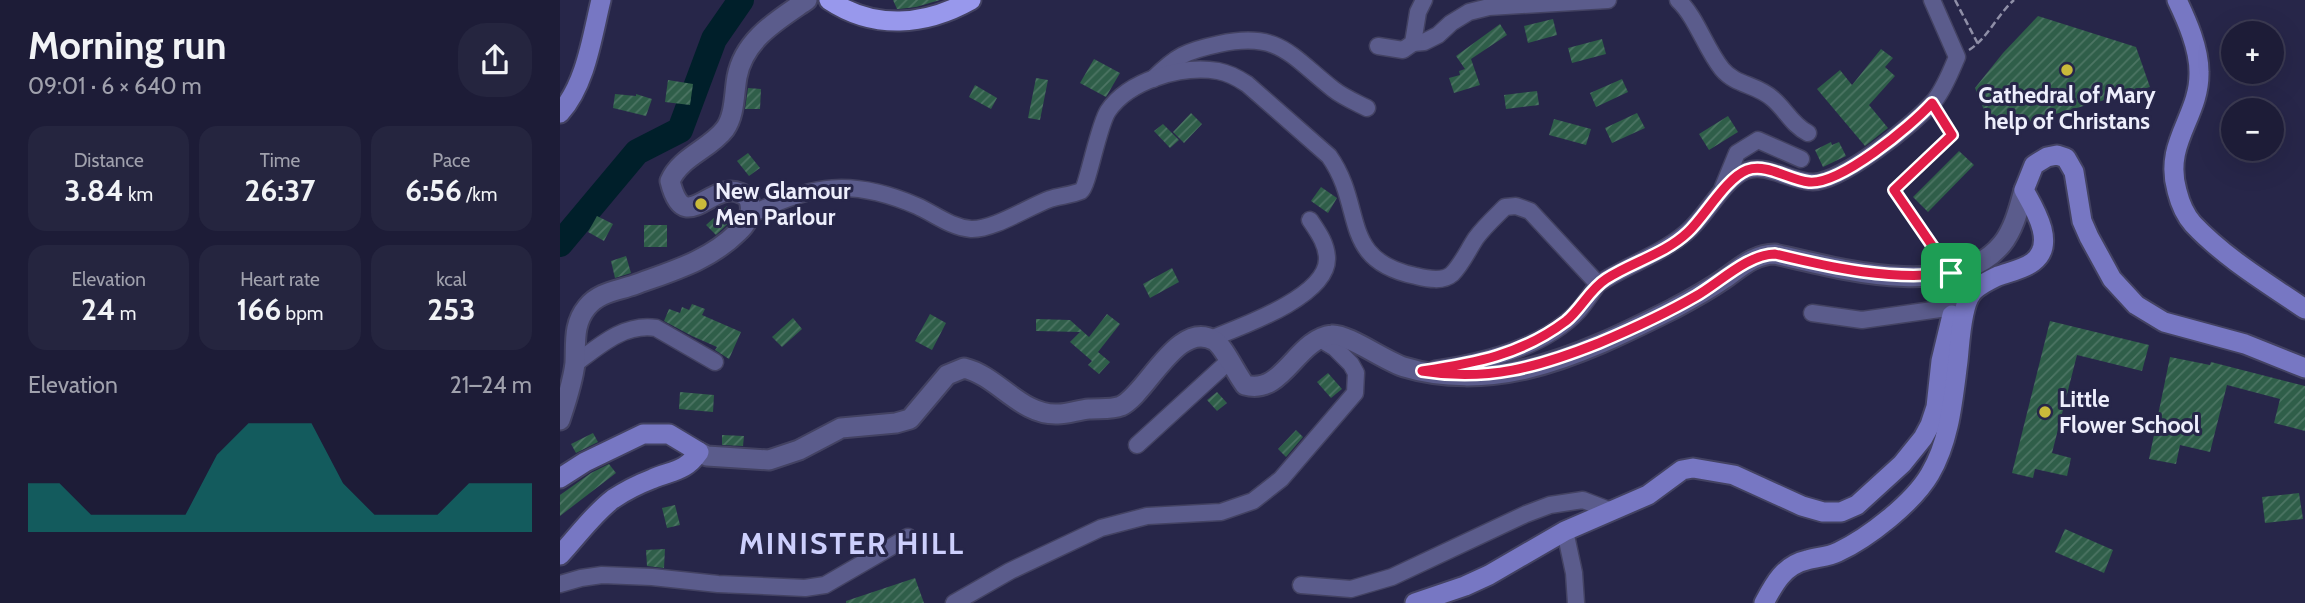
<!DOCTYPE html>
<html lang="en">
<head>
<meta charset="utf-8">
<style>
  body { margin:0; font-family:Cabin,sans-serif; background:#25253f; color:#f1f3f6; height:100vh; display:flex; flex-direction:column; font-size:26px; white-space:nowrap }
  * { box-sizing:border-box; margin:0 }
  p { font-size:23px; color:#a0a1ad }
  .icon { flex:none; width:38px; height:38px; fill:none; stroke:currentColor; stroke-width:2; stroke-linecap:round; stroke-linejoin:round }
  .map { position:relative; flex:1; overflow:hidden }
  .panel { display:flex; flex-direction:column; background:#1d1c37; width:560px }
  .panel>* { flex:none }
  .controls { position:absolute; left:1661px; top:21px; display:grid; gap:14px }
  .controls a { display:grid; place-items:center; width:63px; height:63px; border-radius:50%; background:#1d1c37; box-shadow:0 7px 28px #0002,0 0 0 2px #3b3a52; font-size:35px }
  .pin { position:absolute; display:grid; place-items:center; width:60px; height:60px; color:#fff; margin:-30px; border-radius:14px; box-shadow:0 4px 10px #0006 }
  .round { display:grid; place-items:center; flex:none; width:74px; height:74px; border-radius:28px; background:#25253f }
  .summary { display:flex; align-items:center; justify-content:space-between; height:119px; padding:0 28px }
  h1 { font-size:38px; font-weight:800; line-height:52px }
  .figures { display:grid; grid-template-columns:repeat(3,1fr); gap:10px; height:119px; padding:7px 28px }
  .figures div { display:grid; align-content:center; border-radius:18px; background:#25253f; text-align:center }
  .figures b { font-size:30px; font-weight:800 }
  .figures small { font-size:19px; font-weight:400 }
  .figures p { font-size:19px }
  .chart { height:196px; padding:14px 28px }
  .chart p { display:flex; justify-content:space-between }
  .chart svg { width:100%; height:126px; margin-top:7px; fill:#0f766e; opacity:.7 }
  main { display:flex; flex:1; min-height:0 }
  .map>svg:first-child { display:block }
</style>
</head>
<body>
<main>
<section class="panel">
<div class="summary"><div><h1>Morning run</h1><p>09:01 · 6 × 640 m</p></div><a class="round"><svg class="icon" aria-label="share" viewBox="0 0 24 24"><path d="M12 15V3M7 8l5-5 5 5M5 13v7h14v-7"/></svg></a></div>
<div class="figures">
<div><p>Distance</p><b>3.84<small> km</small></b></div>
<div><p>Time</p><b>26:37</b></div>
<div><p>Pace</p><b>6:56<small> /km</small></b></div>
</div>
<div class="figures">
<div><p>Elevation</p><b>24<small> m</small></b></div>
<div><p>Heart rate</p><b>166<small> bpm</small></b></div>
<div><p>kcal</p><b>253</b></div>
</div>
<div class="chart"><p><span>Elevation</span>21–24 m</p>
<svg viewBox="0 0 160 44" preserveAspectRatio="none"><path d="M0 44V27L10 27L20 38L30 38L40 38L50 38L60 17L70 6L80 6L90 6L100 27L110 38L120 38L130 38L140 27L150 27L160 27V44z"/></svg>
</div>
</section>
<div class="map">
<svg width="1745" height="603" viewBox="0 0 1745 603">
  <defs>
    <pattern id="building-hatch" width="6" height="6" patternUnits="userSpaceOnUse" patternTransform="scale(1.75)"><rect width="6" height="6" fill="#2f5e49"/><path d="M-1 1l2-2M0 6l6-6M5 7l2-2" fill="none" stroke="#4d7564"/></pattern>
  </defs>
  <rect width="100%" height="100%" fill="#272649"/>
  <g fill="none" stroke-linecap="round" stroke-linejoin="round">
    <!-- river -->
    <path stroke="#001f2a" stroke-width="26" d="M 0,244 L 77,152 L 120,130 L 154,39 L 181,0"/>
  </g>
  <!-- building -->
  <g fill="url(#building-hatch)">
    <path d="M 333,0 L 380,0 L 356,7 L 339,9 L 337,9 Z"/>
    <path d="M 1478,16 L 1576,47 L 1590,87 L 1433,132 L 1415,88 L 1443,53 Z"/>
    <path d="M 993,19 L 997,35 L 968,43 L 964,26 Z"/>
    <path d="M 940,24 L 947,35 L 911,59 L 920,85 L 894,93 L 889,78 L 900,75 L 899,71 L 905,69 L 896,56 Z"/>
    <path d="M 1042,39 L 1046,54 L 1012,63 L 1008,48 Z"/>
    <path d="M 1321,49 L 1333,58 L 1325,67 L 1335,76 L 1309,105 L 1328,128 L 1305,146 L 1257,89 L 1280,70 L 1292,85 Z"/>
    <path d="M 534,59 L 560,73 L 546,97 L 520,83 Z"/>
    <path d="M 476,78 L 488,80 L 480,120 L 468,118 Z"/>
    <path d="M 1062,79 L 1068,92 L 1036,107 L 1030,93 Z"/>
    <path d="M 108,80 L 133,84 L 130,105 L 105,102 Z"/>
    <path d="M 415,85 L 437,98 L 431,109 L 409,97 Z"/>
    <path d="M 188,88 L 201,89 L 200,109 L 185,109 Z"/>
    <path d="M 977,91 L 979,105 L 946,109 L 944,95 Z"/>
    <path d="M 55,94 L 76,96 L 76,94 L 92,99 L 86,116 L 53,108 Z"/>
    <path d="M 631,113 L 642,124 L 624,143 L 613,132 Z"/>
    <path d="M 1077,113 L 1085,128 L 1052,143 L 1045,128 Z"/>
    <path d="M 1168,116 L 1178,132 L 1149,150 L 1139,134 Z"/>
    <path d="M 994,119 L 1031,129 L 1026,145 L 989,135 Z"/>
    <path d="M 603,124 L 619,140 L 610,148 L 594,131 Z"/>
    <path d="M 1271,142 L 1272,145 L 1279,142 L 1286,156 L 1263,167 L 1255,150 Z"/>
    <path d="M 1399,151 L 1414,165 L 1368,212 L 1353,197 Z"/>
    <path d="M 188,153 L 200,168 L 189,176 L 177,161 Z"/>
    <path d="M 761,187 L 777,198 L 768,213 L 751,201 Z"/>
    <path d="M 167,206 L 176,216 L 156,235 L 146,225 Z"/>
    <path d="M 37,216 L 53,224 L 44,241 L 28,232 Z"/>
    <rect x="84" y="225" width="23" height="22"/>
    <path d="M 66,256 L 71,273 L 55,278 L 51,261 Z"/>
    <path d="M 612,268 L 619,282 L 590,298 L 583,284 Z"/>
    <path d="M 132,304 L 145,309 L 142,315 L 181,332 L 169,359 L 155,350 L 157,347 L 132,336 L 104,321 L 109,309 L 120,313 L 122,307 L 129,310 Z"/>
    <path d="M 370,314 L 386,323 L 372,350 L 355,341 Z"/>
    <path d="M 547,314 L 560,324 L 538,352 L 550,362 L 539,374 L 528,365 L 532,361 L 510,342 L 520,332 L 476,331 L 476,319 L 510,320 L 529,337 Z"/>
    <path d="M 233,318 L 242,329 L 222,347 L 212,337 Z"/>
    <path d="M 1490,321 L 1589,345 L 1582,371 L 1517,355 L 1492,453 L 1511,458 L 1507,476 L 1475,469 L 1473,478 L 1452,473 Z"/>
    <path d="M 1610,357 L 1650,365 L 1651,362 L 1745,386 L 1745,431 L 1714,423 L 1720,399 L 1667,385 L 1650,452 L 1620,445 L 1616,464 L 1589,459 Z"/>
    <path d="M 768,373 L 782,389 L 771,398 L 757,382 Z"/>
    <path d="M 120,392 L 154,395 L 153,412 L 119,409 Z"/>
    <path d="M 657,392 L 667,403 L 657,411 L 647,400 Z"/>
    <path d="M 736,430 L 743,437 L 726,457 L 718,449 Z"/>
    <path d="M 33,433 L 38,442 L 16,453 L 11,444 Z"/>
    <path d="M 162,435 L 184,436 L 183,446 L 162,445 Z"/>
    <path d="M 49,464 L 56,473 L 0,516 L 0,495 L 31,473 Z"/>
    <path d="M 1739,493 L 1743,519 L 1705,523 L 1702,497 Z"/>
    <path d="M 115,505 L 120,525 L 107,528 L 102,508 Z"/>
    <path d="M 1505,529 L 1553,550 L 1544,573 L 1495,552 Z"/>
    <path d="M 105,549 L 104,568 L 87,566 L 86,550 Z"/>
    <path d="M 355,578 L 364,603 L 286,603 L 286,601 Z"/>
  </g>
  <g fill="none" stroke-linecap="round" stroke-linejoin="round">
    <defs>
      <g id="minor">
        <path d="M 1118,0 C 1137,18 1145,48 1162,69 C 1176,86 1197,84 1213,99 C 1226,110 1232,125 1248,133"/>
        <path d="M 853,43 L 864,42 L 878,35 L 891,23 L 909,12 L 929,7 L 1048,0"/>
        <path d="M 818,46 L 843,50 L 853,43 L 858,12 L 864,0"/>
        <path d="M 593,79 C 616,56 626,51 659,44 C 719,31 730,55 773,89 C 783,97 795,102 807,108"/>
        <path d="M 1163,187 L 1177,153 L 1198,140 L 1241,159"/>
        <path d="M 190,215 C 252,184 292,178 357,206 C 375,214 390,227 411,229 C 433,230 468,207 490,199 C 499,196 512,195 521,191 C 528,186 538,126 548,111 C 569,80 622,65 658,71 C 669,73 678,78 687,84 L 769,156 C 806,208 778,260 856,276 C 868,279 883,282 892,274 C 902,264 908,250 916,238 C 924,227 935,217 945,207 L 956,206 L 970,211 L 1038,284 C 1032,292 1026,302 1019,310 C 984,348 923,362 875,369"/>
        <path d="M 1038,284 C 1067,265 1100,255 1126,233 C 1146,217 1162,182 1185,171 C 1206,162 1231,182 1253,182 C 1282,182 1356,123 1375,100 C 1385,87 1391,71 1397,57 L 1372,0"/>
        <path d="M 1252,313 L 1302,320 L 1394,307"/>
        <path d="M 650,339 C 680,327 767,297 767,259 C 767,244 758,232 750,220"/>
        <path d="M 15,364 C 39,346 64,323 96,328 L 155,362"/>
        <path d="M 577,445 L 669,361"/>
        <path d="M 1005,531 L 1014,573 L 1016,603"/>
        <path d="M 0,584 L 21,578 L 42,575 L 92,577 L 158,584 L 245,588 L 265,585 L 348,537"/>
        <path d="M 741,585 L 791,589 L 832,577 L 966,514 L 990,505 L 1023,500 L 1049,510"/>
        <path d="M 394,603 L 450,571 L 541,528 L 587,516 L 661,512 L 693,501 L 721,479 L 795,393 L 796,373 L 791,364 L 775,348 L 760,339"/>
      </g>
      <g id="tertiary">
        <path d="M 0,420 C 6,402 13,382 15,363 C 16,342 13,324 27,307 C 39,292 57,291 74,285 C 112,271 149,261 178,232 C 186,225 192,215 190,204 C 189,198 186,195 180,193 C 151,180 124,239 110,181 C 120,157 150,149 165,129 C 175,115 174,94 177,77 C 184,39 218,20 247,0"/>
        <path d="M 139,452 L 147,456 L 209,460 L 239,450 L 281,428 L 336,423 L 350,419 L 387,375 L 404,368 C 438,376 461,416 498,414 C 508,414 518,410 529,409 C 539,408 551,410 561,406 C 587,394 618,318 655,341 C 664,347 677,375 685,385 C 723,396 736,339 772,335 C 786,333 827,362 844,367 C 883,379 927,378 966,369 C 1017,357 1067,332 1113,309 C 1130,300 1148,290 1164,279 C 1180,268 1194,254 1215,254 C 1276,268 1395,302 1442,244 C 1454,229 1459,208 1464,190"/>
      </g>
      <g id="secondary">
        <path d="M 1617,0 C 1627,21 1639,48 1639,72 C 1640,117 1603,142 1617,191 C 1620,203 1625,215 1633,224 C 1665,258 1707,283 1745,309"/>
        <path d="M 0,113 C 26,84 32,37 41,0"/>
        <path d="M 0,478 L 25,462 L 83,434 L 109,434 L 139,452 C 125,472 113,470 92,479 C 79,484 65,491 53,499 C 33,514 17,537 0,555"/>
        <path d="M 855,603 L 905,586 L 929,575 L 1005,531 L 1088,495 L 1122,470 L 1133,468 L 1174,475 L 1242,506 L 1263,512 L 1281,512 L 1297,505 L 1342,464 L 1363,438 L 1370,425 L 1376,407 L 1381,361 L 1392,315"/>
        <path d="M 1204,603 C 1214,584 1224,565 1247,560 C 1257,557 1268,557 1278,552 C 1308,538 1353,503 1370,474 C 1390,440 1393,399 1398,361 C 1400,344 1401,306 1412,293 C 1417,286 1430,280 1438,276 C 1449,272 1464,269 1473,262 C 1497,244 1474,208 1464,190 L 1474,165 L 1487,157 L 1497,155 L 1506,158 L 1514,172 L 1522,221 L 1529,237 L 1552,279 L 1576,305 L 1604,322 L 1685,344 L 1745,368"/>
      </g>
      <path id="trunk" d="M 269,0 C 314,30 365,26 411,0"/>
    </defs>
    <!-- minor casing -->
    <use href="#minor" stroke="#434262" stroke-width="19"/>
    <!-- tertiary casing -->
    <use href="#tertiary" stroke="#434262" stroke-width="23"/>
    <!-- secondary casing -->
    <use href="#secondary" stroke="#434262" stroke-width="23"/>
    <!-- trunk casing -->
    <use href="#trunk" stroke="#434262" stroke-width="23"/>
    <!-- path -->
    <g stroke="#8f8fa7" stroke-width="2.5" stroke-dasharray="7 3.5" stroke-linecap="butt">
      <path d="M 1395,0 L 1418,44"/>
      <path d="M 1409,50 C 1428,38 1437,15 1454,0"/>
      <path d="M 1380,256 L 1334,190 L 1392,135 L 1380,117"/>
    </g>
    <!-- minor -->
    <use href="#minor" stroke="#5b5c8c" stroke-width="16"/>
    <!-- tertiary -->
    <use href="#tertiary" stroke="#5b5c8c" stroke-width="19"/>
    <!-- secondary -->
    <use href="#secondary" stroke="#7777c3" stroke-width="19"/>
    <!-- trunk -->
    <use href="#trunk" stroke="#9898ec" stroke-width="19"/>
  </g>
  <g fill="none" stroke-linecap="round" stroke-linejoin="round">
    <defs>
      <path id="route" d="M 1372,103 L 1392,135 L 1334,190 L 1391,273 C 1332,281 1273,268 1215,254 C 1188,254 1159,283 1136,296 C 1105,314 1072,329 1039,343 C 979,367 927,382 862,371 C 915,363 961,355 1006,321 C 1021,309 1029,290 1046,279 C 1072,262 1105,254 1128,232 C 1145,216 1166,178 1187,170 C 1207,163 1229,180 1249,182 C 1280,185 1350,127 1372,103 Z"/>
    </defs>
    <!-- route casing -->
    <use href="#route" stroke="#fff" stroke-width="14"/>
    <!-- route -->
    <use href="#route" stroke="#e11d48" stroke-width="9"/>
  </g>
  <!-- markers -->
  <g fill="#c9ba3a" stroke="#272649" stroke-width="2.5">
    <circle cx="1507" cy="70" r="7"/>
    <circle cx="141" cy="204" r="7"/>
    <circle cx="1485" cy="412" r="7"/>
  </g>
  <g text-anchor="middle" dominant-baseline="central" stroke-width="6" stroke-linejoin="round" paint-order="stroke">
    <!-- poi labels -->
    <g font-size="23" font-weight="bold" fill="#edeefc" stroke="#272649" text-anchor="start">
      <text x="1507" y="95" text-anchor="middle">Cathedral of Mary<tspan x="1507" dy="26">help of Christans</tspan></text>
      <text x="155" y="191">New Glamour<tspan x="155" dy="26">Men Parlour</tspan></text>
      <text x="1499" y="399">Little<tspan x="1499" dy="26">Flower School</tspan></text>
    </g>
    <!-- district labels -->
    <g font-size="30" font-weight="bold" letter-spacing="2" fill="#cdcffd" stroke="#272649">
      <text x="292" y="543">MINISTER HILL</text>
    </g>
  </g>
</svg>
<div class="controls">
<a>+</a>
<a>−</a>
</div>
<div class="pin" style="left:1391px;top:273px;background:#1e9e55"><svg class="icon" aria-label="arrive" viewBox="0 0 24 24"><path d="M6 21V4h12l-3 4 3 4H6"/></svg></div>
</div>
</main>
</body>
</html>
